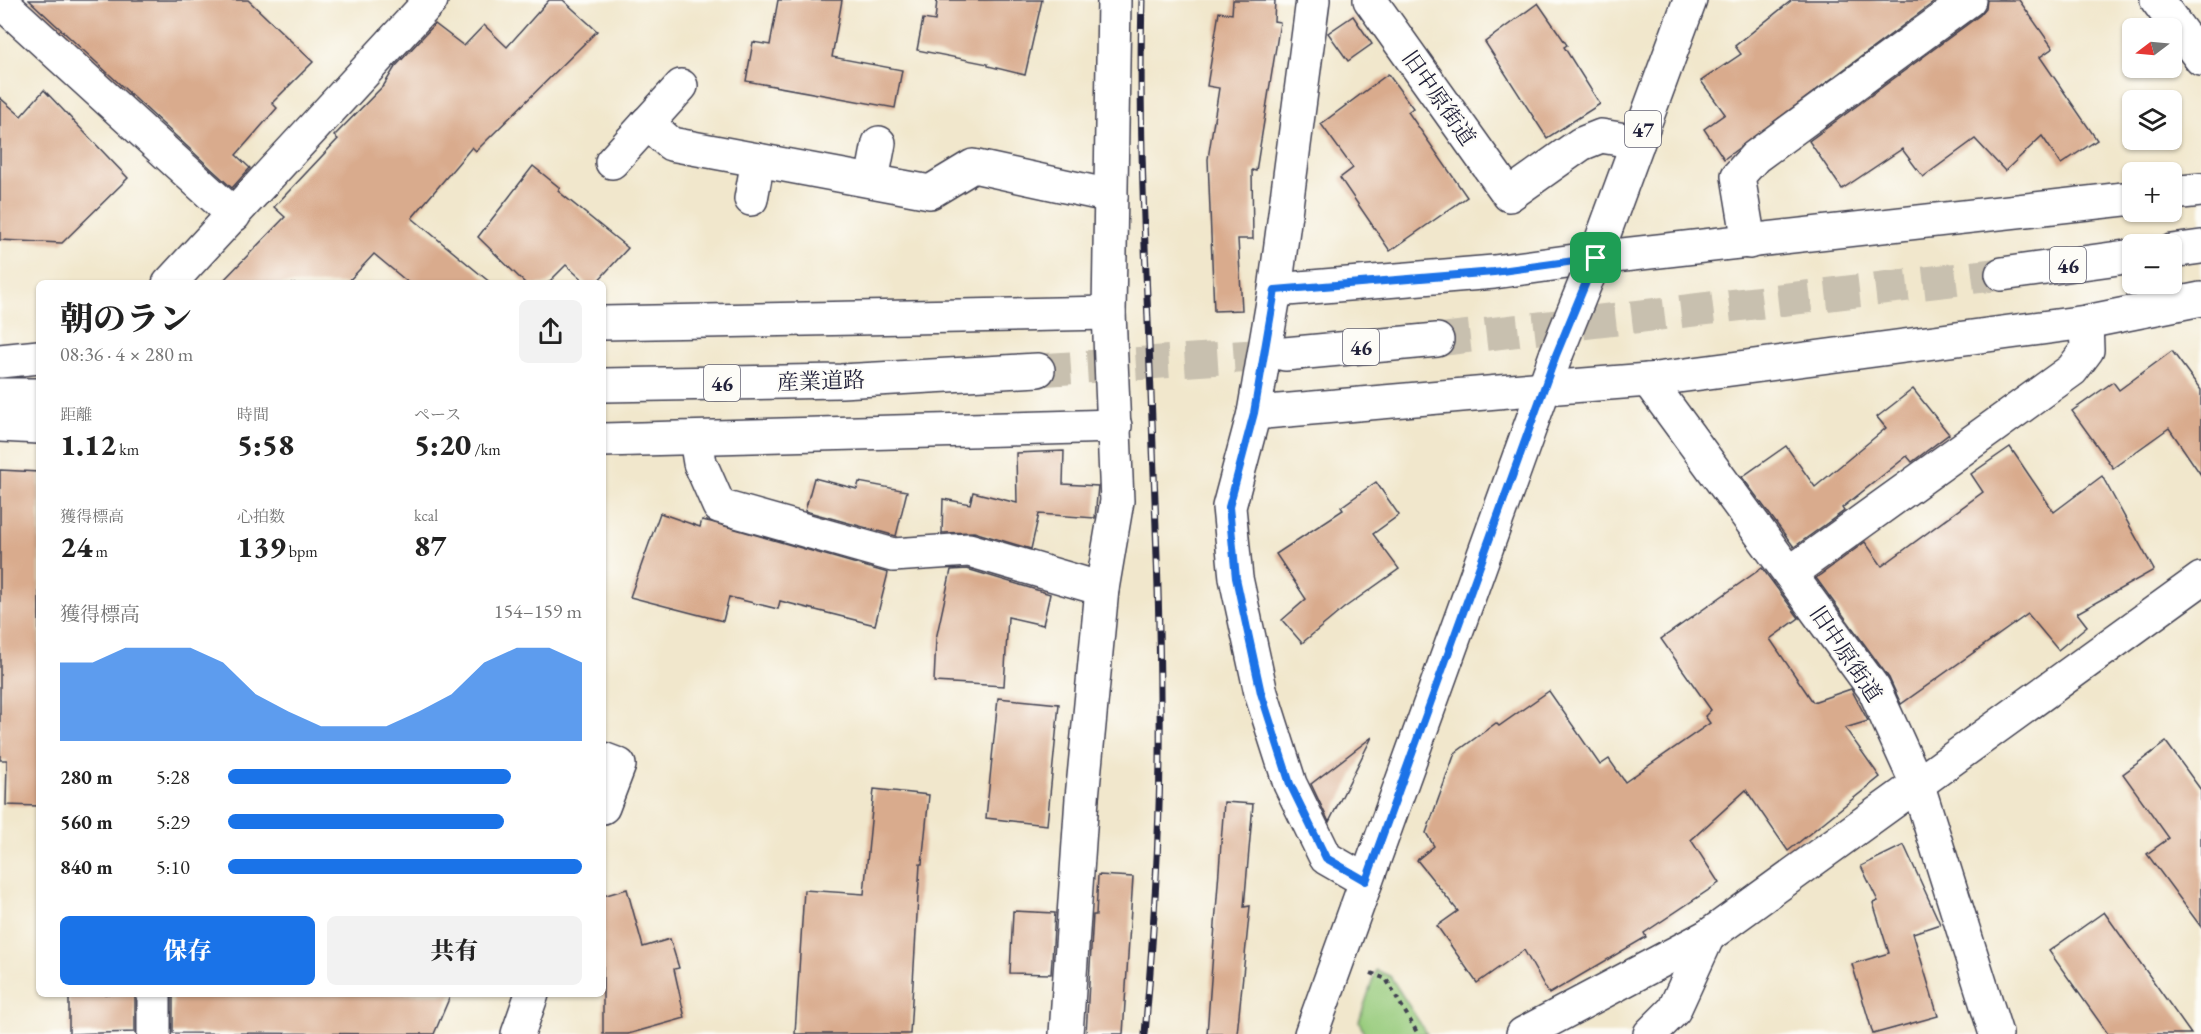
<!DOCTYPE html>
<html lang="ja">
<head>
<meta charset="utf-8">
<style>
  body { margin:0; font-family:"EB Garamond","Noto Serif JP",serif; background:#f2f2f2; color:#222; height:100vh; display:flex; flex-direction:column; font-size:22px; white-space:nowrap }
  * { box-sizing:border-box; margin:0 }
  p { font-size:20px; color:#767676 }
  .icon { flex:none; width:33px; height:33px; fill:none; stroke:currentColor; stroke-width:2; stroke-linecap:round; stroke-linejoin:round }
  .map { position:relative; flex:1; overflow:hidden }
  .drawer { position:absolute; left:36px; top:280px; width:570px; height:717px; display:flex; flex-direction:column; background:#fff; border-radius:9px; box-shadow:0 2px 4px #0004 }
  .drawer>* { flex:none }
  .needle { width:39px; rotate:254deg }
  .fabs { position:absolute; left:2122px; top:18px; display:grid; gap:12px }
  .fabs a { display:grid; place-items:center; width:60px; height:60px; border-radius:9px; background:#fff; box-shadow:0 2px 4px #0004; font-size:30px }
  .pin { position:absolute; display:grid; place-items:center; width:51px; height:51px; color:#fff; margin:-26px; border-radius:12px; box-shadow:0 3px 9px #0006 }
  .round { display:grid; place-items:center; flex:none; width:63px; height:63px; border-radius:9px; background:#f2f2f2 }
  .headline { display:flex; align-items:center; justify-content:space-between; height:102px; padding:0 24px }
  h1 { font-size:33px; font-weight:800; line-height:45px }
  .stats { display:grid; grid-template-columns:repeat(3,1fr); gap:9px; height:102px; padding:6px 24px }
  .stats div { display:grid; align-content:center }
  .stats b { font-size:30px; font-weight:800 }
  .stats small { font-size:16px; font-weight:400 }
  .stats p { font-size:16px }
  .chart { height:168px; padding:12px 24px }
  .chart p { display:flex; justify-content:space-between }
  .chart svg { width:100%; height:108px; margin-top:6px; fill:#1a73e8; opacity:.7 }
  .primary-button { display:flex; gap:12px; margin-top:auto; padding:12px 24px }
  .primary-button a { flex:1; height:69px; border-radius:9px; background:#1a73e8; color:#fff; font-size:24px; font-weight:800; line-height:69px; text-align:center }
  .primary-button a+a { background:#f2f2f2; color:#222 }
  ul { padding:0 24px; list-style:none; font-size:20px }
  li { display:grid; grid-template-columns:96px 72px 1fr; align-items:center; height:45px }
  li i { height:15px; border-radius:8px; background:#1a73e8 }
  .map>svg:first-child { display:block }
</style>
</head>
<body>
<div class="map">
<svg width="2201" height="1034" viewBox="0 0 2201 1034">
  <rect width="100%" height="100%" fill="#fdfcf7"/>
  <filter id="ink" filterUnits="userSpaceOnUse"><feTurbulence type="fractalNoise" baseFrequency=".0167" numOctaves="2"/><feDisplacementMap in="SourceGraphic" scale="12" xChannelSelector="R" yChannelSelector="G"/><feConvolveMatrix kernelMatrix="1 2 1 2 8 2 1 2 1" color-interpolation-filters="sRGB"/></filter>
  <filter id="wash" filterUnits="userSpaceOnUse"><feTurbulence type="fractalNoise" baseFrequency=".008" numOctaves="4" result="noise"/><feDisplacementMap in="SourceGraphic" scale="24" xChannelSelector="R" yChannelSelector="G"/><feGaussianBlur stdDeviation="1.35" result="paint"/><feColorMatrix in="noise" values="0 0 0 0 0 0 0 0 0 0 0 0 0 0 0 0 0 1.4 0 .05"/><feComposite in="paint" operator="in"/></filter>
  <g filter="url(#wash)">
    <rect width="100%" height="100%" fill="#f1e7cc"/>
    <!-- green -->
    <path fill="#97cb7c" stroke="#5c765c" stroke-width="1.5" d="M 1376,970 L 1390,976 L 1427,1034 L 1364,1034 L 1359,1021 Z"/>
    <g id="blocks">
      <!-- building -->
      <g fill="#d9ab8d">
        <path d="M 29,0 L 248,0 L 313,62 L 272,103 L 277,108 L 236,155 L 250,168 L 232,188 Z"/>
        <path d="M 549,0 L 563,0 L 597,31 L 476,151 L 472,147 L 412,218 L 492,284 L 410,284 L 374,254 L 346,284 L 220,284 L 285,217 L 274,207 L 338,139 L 334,136 L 384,85 L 395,67 L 435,24 L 464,46 L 484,25 L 507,47 Z"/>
        <path d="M 778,0 L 842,0 L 832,57 L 902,70 L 895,108 L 746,81 L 753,42 L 770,45 Z"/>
        <path d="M 937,0 L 1042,0 L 1025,75 L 988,66 L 988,64 L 917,50 L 923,19 L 935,21 Z"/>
        <path d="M 1233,0 L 1275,0 L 1274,21 L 1280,22 L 1256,171 L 1252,170 L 1253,239 L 1238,239 L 1242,310 L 1214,311 L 1208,159 L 1219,88 L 1207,86 L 1219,12 L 1232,14 Z"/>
        <path d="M 1792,0 L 1937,0 L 1724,159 L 1704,129 L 1725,114 L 1701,81 L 1741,54 L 1735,46 Z"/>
        <path d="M 1987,0 L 2019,0 L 2053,48 L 2040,57 L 2097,140 L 2061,164 L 2042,136 L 2005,171 L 1975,139 L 1923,177 L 1902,149 L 1842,189 L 1809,141 L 1980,15 L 1986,8 Z"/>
        <path d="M 1538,3 L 1567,45 L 1564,47 L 1600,104 L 1547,138 L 1485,42 Z"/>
        <path d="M 1353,16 L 1372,44 L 1348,61 L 1328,33 Z"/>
        <path d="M 1388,74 L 1413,108 L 1408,112 L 1467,197 L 1390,251 L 1340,178 L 1353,168 L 1321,124 Z"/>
        <path d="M 44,90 L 128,178 L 62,243 L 0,240 L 0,98 L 21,116 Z"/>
        <path d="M 533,166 L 560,188 L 558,191 L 628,248 L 595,284 L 587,284 L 566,265 L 547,284 L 526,284 L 478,237 Z"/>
        <path d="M 2172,351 L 2201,390 L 2201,475 L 2169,428 L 2113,468 L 2072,411 L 2113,382 L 2119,390 Z"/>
        <path d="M 1913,389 L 1949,434 L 1912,462 L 1907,456 L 1842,508 L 1844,511 L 1794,547 L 1742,477 L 1786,446 L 1815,487 L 1886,428 L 1877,417 Z"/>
        <path d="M 2010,447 L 2054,512 L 2102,476 L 2154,570 L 2077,613 L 2087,626 L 2058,650 L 2028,614 L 1901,704 L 1889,678 L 1816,578 L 1865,542 L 1882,566 L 1983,492 L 1971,474 Z"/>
        <path d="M 1064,451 L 1063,484 L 1098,486 L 1095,518 L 1039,514 L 1031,549 L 974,532 L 942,533 L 943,499 L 970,504 L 973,492 L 1017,503 L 1016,453 Z"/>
        <path d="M 0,470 L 39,472 L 39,806 L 6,805 L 7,760 L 0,760 Z"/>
        <path d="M 814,478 L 857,489 L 859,482 L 907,491 L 896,536 L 805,511 Z"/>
        <path d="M 1376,482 L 1399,515 L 1373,534 L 1399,569 L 1344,608 L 1302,643 L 1282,620 L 1306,599 L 1276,554 L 1343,510 L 1341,507 Z"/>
        <path d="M 660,513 L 700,527 L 702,520 L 711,522 L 888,573 L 875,625 L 780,601 L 778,609 L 729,597 L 723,621 L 630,597 Z"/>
        <path d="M 1762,568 L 1799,618 L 1770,639 L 1813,702 L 1851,689 L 1868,721 L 1845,728 L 1880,777 L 1788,851 L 1746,790 L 1691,840 L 1719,883 L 1644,933 L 1646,937 L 1549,994 L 1524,950 L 1477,983 L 1437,926 L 1458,911 L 1417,860 L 1434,846 L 1426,833 L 1455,753 L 1496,723 L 1499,726 L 1549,691 L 1600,765 L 1609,759 L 1625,782 L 1710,723 L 1705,716 L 1711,710 L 1661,639 Z"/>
        <path d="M 967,569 L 1050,594 L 1043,625 L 1008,617 L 1004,686 L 934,682 L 936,639 L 951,570 Z"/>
        <path d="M 998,698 L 1059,704 L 1047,825 L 986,818 Z"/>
        <path d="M 1372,737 L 1329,822 L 1311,784 Z"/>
        <path d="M 2166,742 L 2201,790 L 2201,927 L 2147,854 L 2169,838 L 2123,774 Z"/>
        <path d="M 874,789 L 929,795 L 922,864 L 920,864 L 910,1034 L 795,1034 L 804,890 L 864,894 Z"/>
        <path d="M 1224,802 L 1253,804 L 1244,907 L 1250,906 L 1237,1034 L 1207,1034 Z"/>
        <path d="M 1904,845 L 1940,924 L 1913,933 L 1938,1016 L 1873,1034 L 1852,964 L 1889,953 L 1873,903 L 1878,901 L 1861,866 Z"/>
        <path d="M 1098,875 L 1133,877 L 1123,1034 L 1086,1034 L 1093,915 L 1096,915 Z"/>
        <path d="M 627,889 L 643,947 L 670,939 L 679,968 L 674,969 L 685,1018 L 628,1034 L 603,1034 L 603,896 Z"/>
        <path d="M 1013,911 L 1055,913 L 1051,974 L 1010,973 Z"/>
        <path d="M 2104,912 L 2191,1034 L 2108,1034 L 2049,951 Z"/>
        <path d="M 69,994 L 135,994 L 135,1032 L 69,1034 Z"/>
        <path d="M 173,994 L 451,994 L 434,1034 L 173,1033 Z"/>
      </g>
    </g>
  </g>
  <g filter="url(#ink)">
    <use href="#blocks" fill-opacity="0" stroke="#414051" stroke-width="1.5"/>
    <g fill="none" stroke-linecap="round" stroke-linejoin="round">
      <!-- major-tunnel -->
      <g stroke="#c8c0af" stroke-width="33" stroke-dasharray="33 16" stroke-linecap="butt">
        <path d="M 1437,340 L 2002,274"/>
        <path d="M 1038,370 L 1285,354"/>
      </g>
      <defs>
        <g id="minor">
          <path d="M 1313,0 L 1275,290 L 1254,413 L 1229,507 L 1236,578 L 1261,693 L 1290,784 L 1326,858 L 1366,881"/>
          <path d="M 1370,0 L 1509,195 L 1581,144 L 1601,136 L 1638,142"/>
          <path d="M 2157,0 L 2201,59"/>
          <path d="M 0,1 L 234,215"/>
          <path d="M 647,123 L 671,144 L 930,192 L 973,166 L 1111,196"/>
          <path d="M 612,162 L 681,86"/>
          <path d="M 872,180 L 879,143"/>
          <path d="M 751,199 L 758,160"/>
          <path d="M 1749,242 L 1738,176 L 1755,157 L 1969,0"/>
          <path d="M 169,284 L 431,0"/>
          <path d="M 1275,290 L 1494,272 L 1596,258"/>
          <path d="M 1648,380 L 1874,689 L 1918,786 L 1996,1034"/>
          <path d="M 1254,413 L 1545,388"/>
          <path d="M 696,439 L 700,463 L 719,506 L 893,555 L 969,550 L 1102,589"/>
          <path d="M 1790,573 L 2072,370 L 2087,350 L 2086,322"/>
          <path d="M 603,759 L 619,765 L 603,807"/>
          <path d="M 154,994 L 154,1034"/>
          <path d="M 518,1034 L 532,994"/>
          <path d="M 1066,1034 L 1082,798 L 1102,589 L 1117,501 L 1109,313 L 1114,0"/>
          <path d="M 1523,1034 L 1708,936 L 2201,579"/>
          <path d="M 1650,1034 L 1674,1010 L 1708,936"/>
        </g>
        <g id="major">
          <path d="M 2172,193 L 2201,190"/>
          <path d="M 2172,251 L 2201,247"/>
          <path d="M 1596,258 L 2133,198"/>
          <path d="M 2002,274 L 2133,256"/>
          <path d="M 1588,277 L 1690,0"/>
          <path d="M 603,323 L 1109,313"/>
          <path d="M 1285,354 L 1437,340"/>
          <path d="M 0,361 L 39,357"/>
          <path d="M 603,385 L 841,381 L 1038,370"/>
          <path d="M 1545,388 L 1648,380 L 2086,322 L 2201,299"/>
          <path d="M 0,395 L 39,395"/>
          <path d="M 0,425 L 39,427"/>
          <path d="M 603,440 L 1115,426"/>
          <path d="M 1311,1034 L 1556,355"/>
        </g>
      </defs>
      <!-- minor casing -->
      <use href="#minor" stroke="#414051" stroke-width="36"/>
      <!-- major casing -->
      <use href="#major" stroke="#414051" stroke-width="36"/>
      <!-- path -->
      <path stroke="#414051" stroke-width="4" stroke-dasharray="4.5 4.5" stroke-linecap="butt" d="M 1371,973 L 1386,979 L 1418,1034"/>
      <!-- minor -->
      <use href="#minor" stroke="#fff" stroke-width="33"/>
      <!-- major -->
      <use href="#major" stroke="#fff" stroke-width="33"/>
      <defs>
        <path id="rail" d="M 1142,0 C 1138,149 1148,298 1153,447 C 1157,550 1161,655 1160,759 C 1159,851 1153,942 1145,1034"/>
      </defs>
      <!-- rail casing -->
      <use href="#rail" stroke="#22223b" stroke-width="7"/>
      <!-- rail -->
      <use href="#rail" stroke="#fdfcf7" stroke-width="4.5" stroke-dasharray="14" stroke-linecap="butt"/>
      <defs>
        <path id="major-bridge" d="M 1556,355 L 1586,281"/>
      </defs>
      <!-- major-bridge casing -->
      <use href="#major-bridge" stroke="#414051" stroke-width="36" stroke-linecap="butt"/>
      <!-- major-bridge -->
      <use href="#major-bridge" stroke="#fff" stroke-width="33"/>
    </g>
  </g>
  <g fill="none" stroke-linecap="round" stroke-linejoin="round" filter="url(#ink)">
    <defs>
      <path id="route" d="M 1596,258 L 1556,355 L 1366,881 L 1326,858 L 1290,784 L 1261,693 L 1236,578 L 1229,507 L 1254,413 L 1275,290 L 1494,272 Z"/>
    </defs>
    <!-- route casing -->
    <use href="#route" stroke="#fff" stroke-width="12"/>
    <!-- route -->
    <use href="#route" stroke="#1a73e8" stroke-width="8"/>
  </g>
  <g text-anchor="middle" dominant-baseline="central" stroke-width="4.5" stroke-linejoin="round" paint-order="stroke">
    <!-- shield labels -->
    <g fill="#fdfcf7" stroke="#646373" stroke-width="1.5">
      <rect x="1625" y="111" width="36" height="36" rx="4.5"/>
      <rect x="2050" y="247" width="36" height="36" rx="4.5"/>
      <rect x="1343" y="329" width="36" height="36" rx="4.5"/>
      <rect x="704" y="365" width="36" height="36" rx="4.5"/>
    </g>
    <g font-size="21" font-weight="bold" fill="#22223b">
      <text x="1643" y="129">47</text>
      <text x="2068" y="265">46</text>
      <text x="1361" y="347">46</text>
      <text x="722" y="383">46</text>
    </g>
    <!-- street labels -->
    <g font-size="22" fill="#22223b" stroke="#fdfcf7">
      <text transform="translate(1439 98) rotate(55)">旧中原街道</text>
      <text transform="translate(821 381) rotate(-2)">産業道路</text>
      <text transform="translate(1846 654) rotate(56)">旧中原街道</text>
    </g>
  </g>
</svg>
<div class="fabs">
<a><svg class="needle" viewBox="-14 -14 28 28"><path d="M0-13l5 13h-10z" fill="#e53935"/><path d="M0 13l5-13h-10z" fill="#767676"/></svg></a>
<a><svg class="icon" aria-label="layers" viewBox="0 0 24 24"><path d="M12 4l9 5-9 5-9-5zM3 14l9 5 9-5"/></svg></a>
<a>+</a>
<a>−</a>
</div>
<div class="pin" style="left:1596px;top:258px;background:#1e9e55"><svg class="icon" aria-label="arrive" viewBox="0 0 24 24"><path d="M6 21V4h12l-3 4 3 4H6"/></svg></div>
<section class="drawer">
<div class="headline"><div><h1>朝のラン</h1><p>08:36 · 4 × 280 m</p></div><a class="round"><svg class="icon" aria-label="share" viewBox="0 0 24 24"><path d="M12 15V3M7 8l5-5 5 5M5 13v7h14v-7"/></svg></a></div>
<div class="stats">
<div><p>距離</p><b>1.12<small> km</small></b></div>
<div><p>時間</p><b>5:58</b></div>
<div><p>ペース</p><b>5:20<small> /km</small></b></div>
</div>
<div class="stats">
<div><p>獲得標高</p><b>24<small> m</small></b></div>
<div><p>心拍数</p><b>139<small> bpm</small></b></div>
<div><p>kcal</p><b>87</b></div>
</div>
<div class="chart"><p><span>獲得標高</span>154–159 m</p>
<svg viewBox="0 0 160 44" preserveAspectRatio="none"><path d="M0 44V12L10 12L20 6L30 6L40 6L50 12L60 25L70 32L80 38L90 38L100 38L110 32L120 25L130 12L140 6L150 6L160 12V44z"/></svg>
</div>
<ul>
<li><b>280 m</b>5:28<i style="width:80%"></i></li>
<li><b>560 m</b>5:29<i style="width:78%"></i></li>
<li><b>840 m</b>5:10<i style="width:100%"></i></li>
</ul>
<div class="primary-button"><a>保存</a><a>共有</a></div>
</section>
</div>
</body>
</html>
